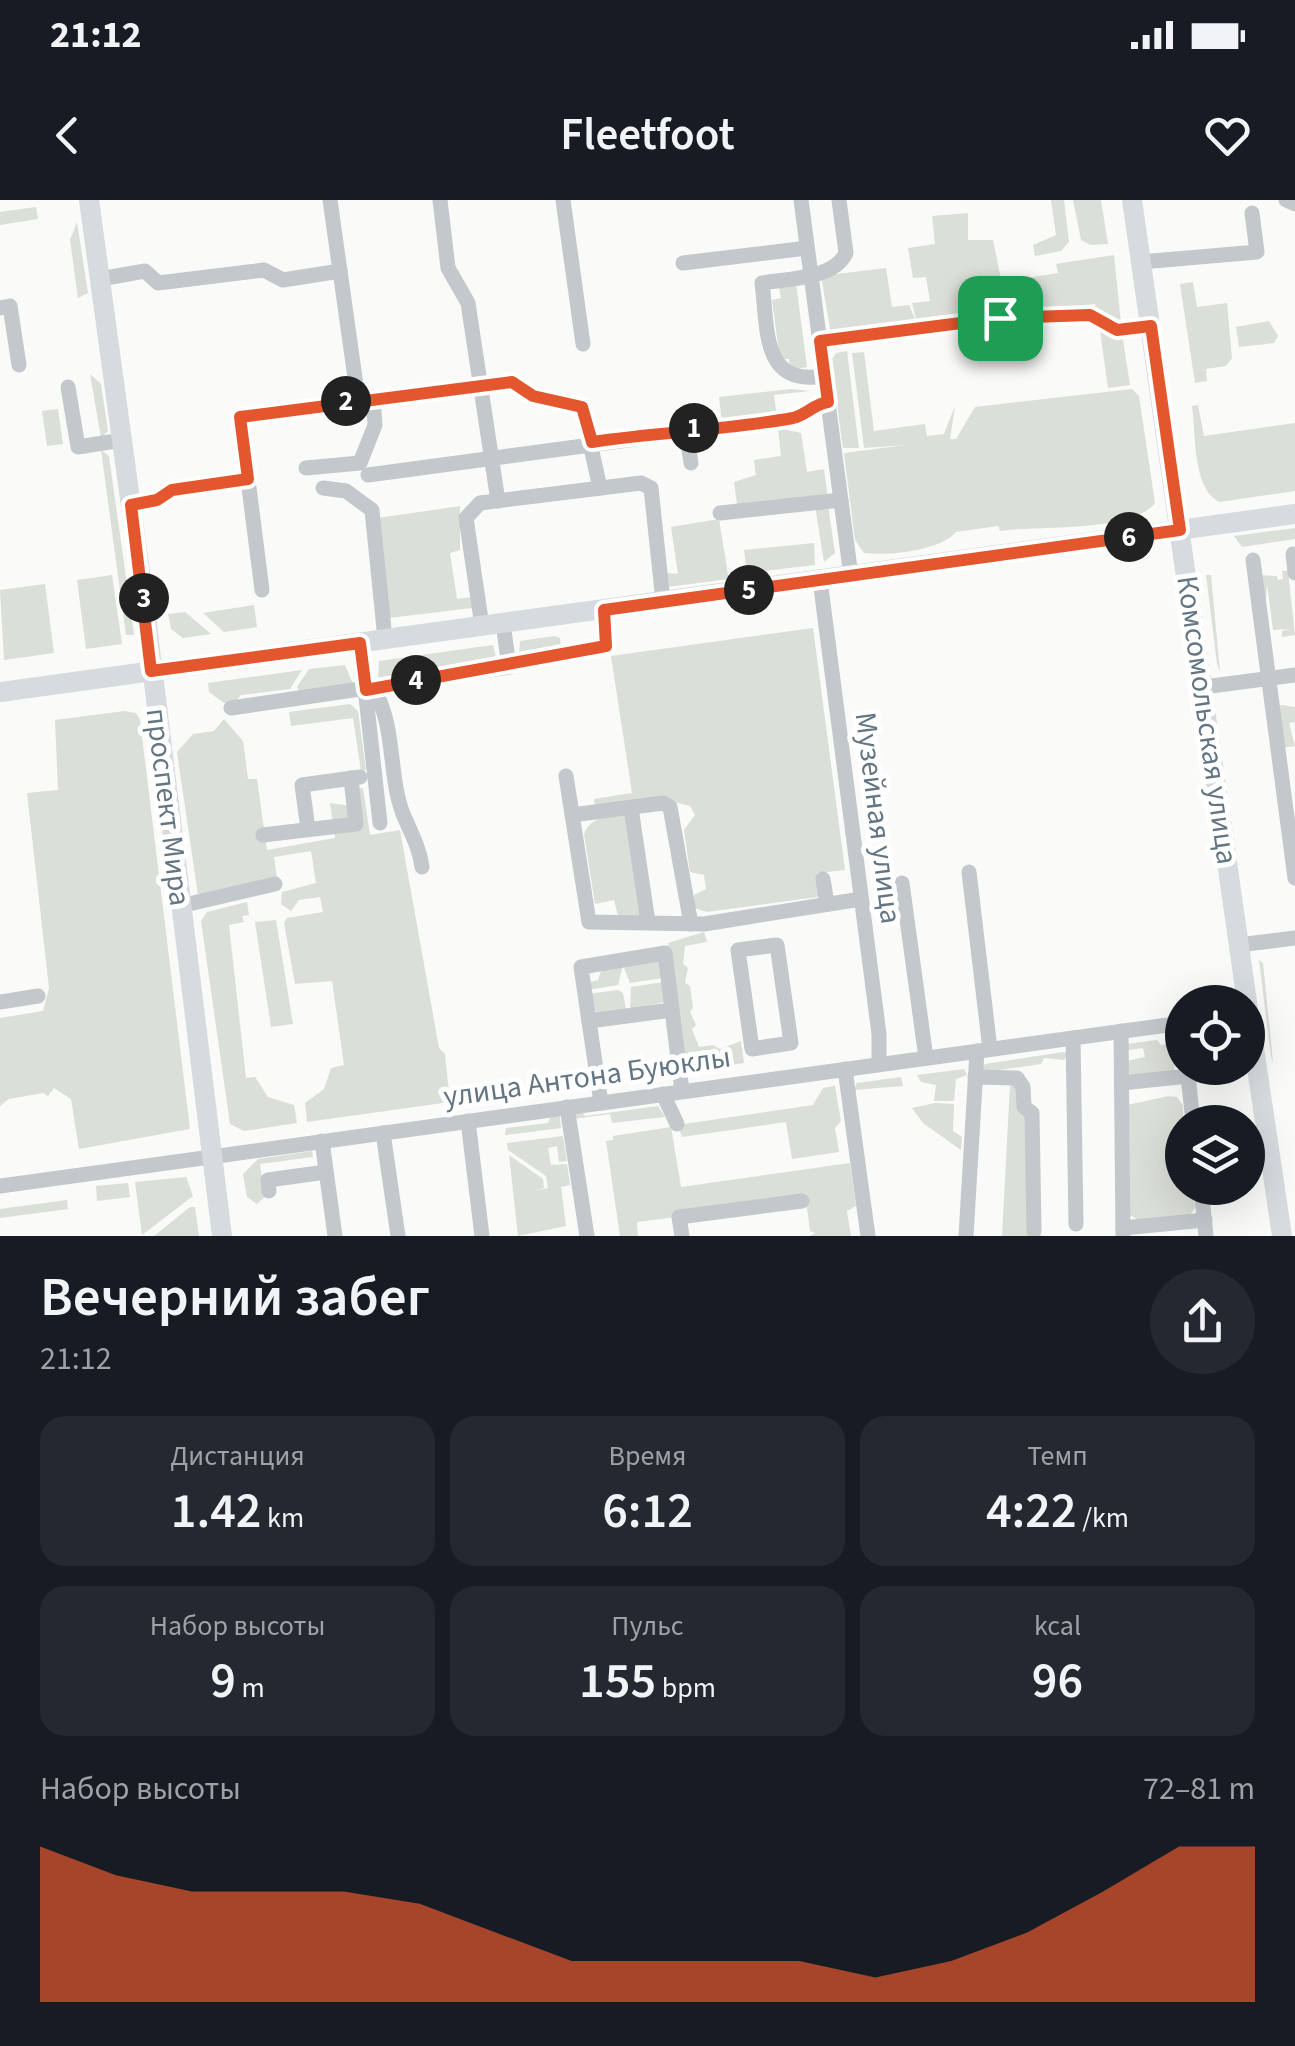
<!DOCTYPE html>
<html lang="ru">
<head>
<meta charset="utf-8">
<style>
  body { margin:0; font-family:"Source Sans 3",sans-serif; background:#242831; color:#f1f3f6; height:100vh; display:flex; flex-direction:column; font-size:38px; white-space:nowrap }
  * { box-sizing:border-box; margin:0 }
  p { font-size:32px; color:#9ea1a6 }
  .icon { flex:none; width:55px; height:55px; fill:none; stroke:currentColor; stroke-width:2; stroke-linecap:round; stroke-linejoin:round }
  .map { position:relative; height:1036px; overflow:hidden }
  .details { display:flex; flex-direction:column; background:#171b24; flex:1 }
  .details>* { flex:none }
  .fabs { position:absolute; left:1165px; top:785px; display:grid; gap:20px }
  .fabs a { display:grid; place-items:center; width:100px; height:100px; border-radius:50%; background:#171b24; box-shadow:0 10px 40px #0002; font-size:50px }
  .pin { position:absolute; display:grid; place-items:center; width:85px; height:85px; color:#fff; margin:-42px; border-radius:20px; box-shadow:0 5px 15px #0006 }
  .km { position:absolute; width:50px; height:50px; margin:-25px; border-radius:50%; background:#222; color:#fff; font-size:28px; line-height:50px; text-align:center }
  .round { display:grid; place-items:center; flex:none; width:105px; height:105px; border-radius:52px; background:#242831 }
  .head { display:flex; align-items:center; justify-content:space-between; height:170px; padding:0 40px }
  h1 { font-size:55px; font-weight:600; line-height:75px }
  .figures { display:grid; grid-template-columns:repeat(3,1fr); gap:15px; height:170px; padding:10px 40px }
  .figures div { display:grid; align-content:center; border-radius:25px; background:#242831; text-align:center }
  .figures b { font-size:50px; font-weight:600 }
  .figures small { font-size:28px; font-weight:400 }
  .figures p { font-size:28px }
  .chart { height:280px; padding:20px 40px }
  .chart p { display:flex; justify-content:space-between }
  .chart svg { width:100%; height:180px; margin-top:10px; fill:#e4572e; opacity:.7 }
  .status { display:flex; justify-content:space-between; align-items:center; height:70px; padding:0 50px; background:#171b24; direction:ltr }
  .status svg { height:28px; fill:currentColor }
  header { display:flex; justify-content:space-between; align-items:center; height:130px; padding:0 40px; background:#171b24; font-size:45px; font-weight:600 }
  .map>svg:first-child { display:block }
</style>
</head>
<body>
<div class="status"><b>21:12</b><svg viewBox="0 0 49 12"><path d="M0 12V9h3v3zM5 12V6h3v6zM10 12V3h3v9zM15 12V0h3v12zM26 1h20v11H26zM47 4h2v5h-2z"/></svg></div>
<header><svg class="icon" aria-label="back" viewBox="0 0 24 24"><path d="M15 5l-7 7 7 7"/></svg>Fleetfoot<svg class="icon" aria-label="heart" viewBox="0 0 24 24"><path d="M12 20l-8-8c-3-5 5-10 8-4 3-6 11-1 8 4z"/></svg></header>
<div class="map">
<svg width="1295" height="1036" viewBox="0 0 1295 1036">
  <rect width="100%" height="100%" fill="#fafaf8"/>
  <!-- green -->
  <g fill="#dadfd7">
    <path d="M 1051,0 L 1064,0 L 1069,42 L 1061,51 L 1035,56 L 1033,45 L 1056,35 Z"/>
    <path d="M 1073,0 L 1101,0 L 1108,44 L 1091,45 L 1081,40 Z"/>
    <path d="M 36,7 L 38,19 L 0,25 L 0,12 Z"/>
    <path d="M 968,13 L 968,40 L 993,40 L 1003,89 L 1003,82 L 1058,73 L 1056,64 L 1114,55 L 1121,123 L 1099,126 L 1095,104 L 831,134 L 821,76 L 886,68 L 892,107 L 909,105 L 917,123 L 912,103 L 930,101 L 926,77 L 913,78 L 908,48 L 935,44 L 932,16 Z"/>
    <path d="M 77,22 L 88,93 L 78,98 L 70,40 Z"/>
    <path d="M 1193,82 L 1197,107 L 1227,103 L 1232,158 L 1226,166 L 1206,169 L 1207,181 L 1195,183 L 1180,84 Z"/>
    <path d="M 778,83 L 796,83 L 807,167 L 790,170 L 789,159 L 780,159 L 772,100 L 781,98 Z"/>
    <path d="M 1269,121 L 1278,136 L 1274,143 L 1239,147 L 1236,127 Z"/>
    <path d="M 1121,127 L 1130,185 L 1108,188 L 1100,131 Z"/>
    <path d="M 847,151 L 859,248 L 843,248 L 831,161 L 836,153 Z"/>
    <path d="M 864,152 L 874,231 L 925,224 L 927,236 L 944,234 L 955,206 L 950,239 L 956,239 L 975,207 L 1132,189 L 1139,196 L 1155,303 C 1132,333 1038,325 1000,331 L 998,326 L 956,332 C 940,351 888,356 864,353 L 855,340 L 844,253 L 906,245 L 864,248 L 852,153 Z"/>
    <path d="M 90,174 L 101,184 L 108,231 L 101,238 Z"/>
    <path d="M 791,189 L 810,191 L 774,195 L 777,217 L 722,223 L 719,197 Z"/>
    <path d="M 1198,205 L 1204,236 L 1295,223 L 1295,291 L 1220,302 C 1192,290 1196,232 1192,206 Z"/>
    <path d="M 58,209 L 63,244 L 47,246 L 42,211 Z"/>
    <path d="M 778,228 L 801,233 L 807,272 L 824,269 L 828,299 L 737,304 L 734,282 L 756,275 L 754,260 L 781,256 Z"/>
    <path d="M 101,250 L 109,256 L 134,435 L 126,435 Z"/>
    <path d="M 828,305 L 835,353 L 824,362 L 815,306 Z"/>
    <path d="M 460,306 L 460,350 L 450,353 L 457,399 L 472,397 L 472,408 L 389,418 L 378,318 Z"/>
    <path d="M 719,319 L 728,375 L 737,378 L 667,387 L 666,373 L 678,374 L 671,327 Z"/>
    <path d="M 1295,328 L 1295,339 L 1242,347 L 1234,336 Z"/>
    <path d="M 814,343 L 815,365 L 747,373 L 744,350 Z"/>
    <path d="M 1282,371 L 1288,371 L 1295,435 L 1282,437 L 1282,431 L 1289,429 L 1273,430 L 1267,384 L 1266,400 L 1259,401 L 1255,375 L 1277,376 L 1278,380 L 1283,379 Z"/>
    <path d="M 112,375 L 122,444 L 86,449 L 77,380 Z"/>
    <path d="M 1206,375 L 1211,375 L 1220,472 L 1217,463 Z"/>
    <path d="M 45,384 L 54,453 L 4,460 L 0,390 Z"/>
    <path d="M 254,405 L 257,427 L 224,432 L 203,413 Z"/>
    <path d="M 185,412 L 211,434 L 183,438 L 171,429 L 168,414 Z"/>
    <path d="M 813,428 L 845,670 L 818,673 L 818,697 L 707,712 L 694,708 L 694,695 L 706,689 L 704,675 L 690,672 L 684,630 L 695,615 L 690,606 L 666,600 L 595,610 L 594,599 L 632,593 L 611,456 Z"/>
    <path d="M 555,436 L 560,438 L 561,447 L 519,454 L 520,441 Z"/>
    <path d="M 493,445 L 498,465 L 378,479 L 379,461 Z"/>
    <path d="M 345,465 L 353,484 L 300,493 L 297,487 L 309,469 Z"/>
    <path d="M 302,470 L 290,489 L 241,495 L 236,501 L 224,503 L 209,492 L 208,483 Z"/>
    <path d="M 350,504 L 358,511 L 366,570 L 361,571 L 353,518 L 291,526 L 289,512 Z"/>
    <path d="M 1282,505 L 1295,507 L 1295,522 L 1289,523 L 1295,546 L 1282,548 L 1277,506 Z"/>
    <path d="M 125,511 L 136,513 L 140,520 L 190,929 L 79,949 L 71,899 L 54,888 L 48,896 L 43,893 L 9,899 L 0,906 L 0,818 L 43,811 L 49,788 L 27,593 L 58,590 L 55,520 Z"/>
    <path d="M 224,519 L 243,541 L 248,579 L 257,579 L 267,650 L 335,638 L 330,603 L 352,606 L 344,589 L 363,588 L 370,635 L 400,630 L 439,848 L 445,854 L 450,902 L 307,922 L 305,903 L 324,889 L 331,868 L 344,865 L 332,781 L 295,784 L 284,723 L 287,718 L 323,712 L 320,697 L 299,700 L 291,711 L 281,704 L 282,692 L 316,683 L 311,651 L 274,657 L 277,678 L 198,695 L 177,552 L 193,534 L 214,531 Z"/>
    <path d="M 628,614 L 642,719 L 618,716 L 614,700 L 595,704 L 584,634 C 590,616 611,616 628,614 Z"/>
    <path d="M 247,702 L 249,715 L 242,716 L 244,722 L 229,725 L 246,878 L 255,877 L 268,897 L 294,905 L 297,923 L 244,931 L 230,924 L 201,721 L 207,712 Z"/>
    <path d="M 276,720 L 293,824 L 271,827 L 255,722 Z"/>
    <path d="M 704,732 L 707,742 L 685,746 L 683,764 L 688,768 L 685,783 L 690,786 L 693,808 L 690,812 L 696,825 L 692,829 L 699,847 L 713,845 L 720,849 L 741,841 L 744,863 L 686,871 L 668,743 Z"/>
    <path d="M 658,759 L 663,778 L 630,783 L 623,765 L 618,785 L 588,790 L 587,783 L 598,780 L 602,768 Z"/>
    <path d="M 1259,760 L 1263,763 L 1273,862 L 1271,857 Z"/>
    <path d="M 664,782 L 665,802 L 630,810 L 631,787 Z"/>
    <path d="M 618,790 L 623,793 L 626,809 L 596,813 L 588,794 Z"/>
    <path d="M 1157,840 L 1161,845 L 1182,842 L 1173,873 L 1130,877 L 1127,861 L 1145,857 L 1143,848 L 1129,850 L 1126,844 Z"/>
    <path d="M 1063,852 L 1068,854 L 1064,860 L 1044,858 L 1041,864 L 979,873 L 985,864 Z"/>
    <path d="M 964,869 L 967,875 L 956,879 L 954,901 L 934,901 L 936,885 L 921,882 L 917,875 Z"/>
    <path d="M 901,877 L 903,886 L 854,890 L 857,883 Z"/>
    <path d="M 1015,880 L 1030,914 L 1033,1035 L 1050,1036 L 1002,1036 L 1010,885 L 982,884 Z"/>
    <path d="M 835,886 L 841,921 L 835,928 L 839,952 L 792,959 L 786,922 L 682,937 L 678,925 L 813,905 L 823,888 Z"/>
    <path d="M 1169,896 L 1177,897 L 1183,906 L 1182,988 L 1194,988 L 1195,1008 L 1190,1015 L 1140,1021 L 1128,1014 L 1127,905 Z"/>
    <path d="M 935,903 L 954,904 L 953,931 L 962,937 L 961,950 L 923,923 L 912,908 Z"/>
    <path d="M 658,906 L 665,917 L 612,923 L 610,914 L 573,919 L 572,913 L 581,911 L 585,916 Z"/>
    <path d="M 552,914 L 560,917 L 561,928 L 505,935 L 506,928 L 548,923 Z"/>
    <path d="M 671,927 L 681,987 L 850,963 L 856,1006 L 847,1011 L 851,1036 L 810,1036 L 815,1033 L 810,1031 L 806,1000 L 637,1022 L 638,1036 L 620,1036 L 606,941 L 613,940 L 613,936 Z"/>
    <path d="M 563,936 L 567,961 L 559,962 L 557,946 L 548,948 L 551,965 L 567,964 L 570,985 L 561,987 L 566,1026 L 518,1036 L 509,955 L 543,979 L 544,988 L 534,991 L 548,988 L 546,976 L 508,950 L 507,943 Z"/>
    <path d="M 312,951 L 313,957 L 260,964 L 264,991 L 268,994 L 257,1004 L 247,997 L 243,974 L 258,959 Z"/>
    <path d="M 186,977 L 193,996 L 142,1035 L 135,982 Z"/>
    <path d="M 128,983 L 130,997 L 97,1001 L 96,986 Z"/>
    <path d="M 67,1000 L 68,1009 L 0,1018 L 0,1009 Z"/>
    <path d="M 190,1007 L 195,1007 L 199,1036 L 154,1036 Z"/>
  </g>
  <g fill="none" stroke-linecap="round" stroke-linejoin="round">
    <!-- minor -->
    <g stroke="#c3c8cc" stroke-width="15">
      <path d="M 330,0 L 358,199"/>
      <path d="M 440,0 L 448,68 L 468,103 L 498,301"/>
      <path d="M 563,0 L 583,144"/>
      <path d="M 801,0 L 851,376"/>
      <path d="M 1286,0 L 1295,4"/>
      <path d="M 1141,62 L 1257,52 L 1252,13"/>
      <path d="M 683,63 L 807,48"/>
      <path d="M 100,79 L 145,71 L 158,83 L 264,70 L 283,80 L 340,71"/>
      <path d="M 0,108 L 10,106 L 19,165"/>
      <path d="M 820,141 L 1001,118 L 1090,115 L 1117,130 L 1151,126"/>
      <path d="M 824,176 C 761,187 768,128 762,83 C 787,79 834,79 846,53 L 839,0"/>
      <path d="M 68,187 L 78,247 L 122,240"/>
      <path d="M 686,229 L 691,263"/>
      <path d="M 306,268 L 360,263 L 375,225 L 373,197"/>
      <path d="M 368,275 L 799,217 L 817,204 L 827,202"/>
      <path d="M 323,288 L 346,291 L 372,310 L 385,439"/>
      <path d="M 131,305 L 157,300 L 172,290 L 247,279"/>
      <path d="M 720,313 L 841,300"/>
      <path d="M 1293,354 L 1295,373"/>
      <path d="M 1253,360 L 1295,678"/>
      <path d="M 820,380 L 879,834 L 879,864"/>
      <path d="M 262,390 L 240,217 L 512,182 L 533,196 L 582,207 L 600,288"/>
      <path d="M 482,426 L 466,318 L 480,303 L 641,283 L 651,288 L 663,401"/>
      <path d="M 360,443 L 380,623"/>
      <path d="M 508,461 L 606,446 L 603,409"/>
      <path d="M 1204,487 L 1295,475"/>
      <path d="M 374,489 C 396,528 388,574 403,614 C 411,633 419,646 422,667"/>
      <path d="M 231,508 L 509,467 L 503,423"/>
      <path d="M 566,576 L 589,722 L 704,724 L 861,699"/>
      <path d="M 631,608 L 648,722"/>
      <path d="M 572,615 L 663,603 L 670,607 L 691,724"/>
      <path d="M 308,629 L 302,585 L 360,577"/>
      <path d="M 263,635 L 356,624 L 351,578"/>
      <path d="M 969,672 L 990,849"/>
      <path d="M 823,679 L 827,704"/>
      <path d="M 902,683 L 926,858"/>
      <path d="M 180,706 L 275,684"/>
      <path d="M 777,745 L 791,843 L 752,849 L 738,750 Z"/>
      <path d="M 1238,745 L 1295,738"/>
      <path d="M 0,802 L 38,796"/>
      <path d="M 589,821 L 672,810"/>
      <path d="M 1121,831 L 1123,1036"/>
      <path d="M 1073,838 L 1076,1024"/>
      <path d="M 845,869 L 868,1036"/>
      <path d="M 975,877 L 1017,878 L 1023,887 L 1024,907 L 1032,913 L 1034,1031"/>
      <path d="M 1122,883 L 1188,876 L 1193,922"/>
      <path d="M 663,894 L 677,924"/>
      <path d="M 601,903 L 581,767 L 665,753 L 682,891"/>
      <path d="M 567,907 L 587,1036"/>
      <path d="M 468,921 L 482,1036"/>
      <path d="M 383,933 L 398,1036"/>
      <path d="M 322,941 L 335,1036"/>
      <path d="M 0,986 L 1182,823"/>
      <path d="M 1201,988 L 1206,1036"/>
      <path d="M 269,991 L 268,980 L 326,972"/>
      <path d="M 1123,1028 L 1205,1020"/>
      <path d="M 682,1036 L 679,1017 L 802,1001"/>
      <path d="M 966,1036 L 977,851"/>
    </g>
    <!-- major -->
    <g stroke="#d6dbdf" stroke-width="20">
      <path d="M 89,0 L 144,401 L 222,1036"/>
      <path d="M 1132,0 L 1247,802"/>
      <path d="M 0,492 L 1295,314"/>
      <path d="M 1248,808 L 1282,1036"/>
    </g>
  </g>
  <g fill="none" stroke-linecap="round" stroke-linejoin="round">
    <defs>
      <path id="route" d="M 1090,115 L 1117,130 L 1151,126 L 1180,330 L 604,410 L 606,446 L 366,490 L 360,443 L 151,471 L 131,305 L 157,300 L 172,290 L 248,279 L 240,217 L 512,182 L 533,196 L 582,207 L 592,242 C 659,232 727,230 793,218 C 806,215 814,204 828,202 L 820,141 L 1000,118 Z"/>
    </defs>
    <!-- route casing -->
    <use href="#route" stroke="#fff" stroke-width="20"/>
    <!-- route -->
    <use href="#route" stroke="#e4572e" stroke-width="12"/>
  </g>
  <g text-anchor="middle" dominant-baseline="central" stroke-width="10" stroke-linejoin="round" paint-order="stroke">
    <!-- street labels -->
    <g font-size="30" fill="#657683" stroke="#fff">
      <text transform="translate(1207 520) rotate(82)">Комсомольская улица</text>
      <text transform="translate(168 607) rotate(83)">проспект Мира</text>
      <text transform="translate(878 618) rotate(83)">Музейная улица</text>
      <text transform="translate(587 877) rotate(-8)">улица Антона Буюклы</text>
    </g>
  </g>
</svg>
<div class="fabs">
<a><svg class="icon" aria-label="locate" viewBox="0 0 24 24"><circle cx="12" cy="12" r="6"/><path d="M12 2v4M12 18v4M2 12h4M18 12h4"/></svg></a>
<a><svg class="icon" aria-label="layers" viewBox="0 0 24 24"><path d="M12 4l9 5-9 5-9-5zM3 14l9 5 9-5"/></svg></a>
</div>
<div class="pin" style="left:1000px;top:118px;background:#1e9e55"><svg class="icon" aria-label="arrive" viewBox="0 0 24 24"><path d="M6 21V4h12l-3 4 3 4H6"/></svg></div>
<b class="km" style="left:694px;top:228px">1</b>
<b class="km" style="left:346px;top:201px">2</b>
<b class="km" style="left:144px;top:398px">3</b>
<b class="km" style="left:416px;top:480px">4</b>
<b class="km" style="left:749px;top:390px">5</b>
<b class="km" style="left:1129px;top:337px">6</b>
</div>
<section class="details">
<div class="head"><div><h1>Вечерний забег</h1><p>21:12</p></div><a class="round"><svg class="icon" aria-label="share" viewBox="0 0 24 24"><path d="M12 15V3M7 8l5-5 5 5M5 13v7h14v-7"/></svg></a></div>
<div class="figures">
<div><p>Дистанция</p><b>1.42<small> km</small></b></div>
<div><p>Время</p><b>6:12</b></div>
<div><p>Темп</p><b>4:22<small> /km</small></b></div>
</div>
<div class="figures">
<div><p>Набор высоты</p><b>9<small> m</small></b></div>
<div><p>Пульс</p><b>155<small> bpm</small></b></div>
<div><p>kcal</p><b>96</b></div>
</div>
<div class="chart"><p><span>Набор высоты</span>72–81 m</p>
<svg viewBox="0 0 160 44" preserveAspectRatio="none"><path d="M0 44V6L10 13L20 17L30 17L40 17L50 20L60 27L70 34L80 34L90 34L100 34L110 38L120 34L130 27L140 17L150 6L160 6V44z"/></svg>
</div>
</section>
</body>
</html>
